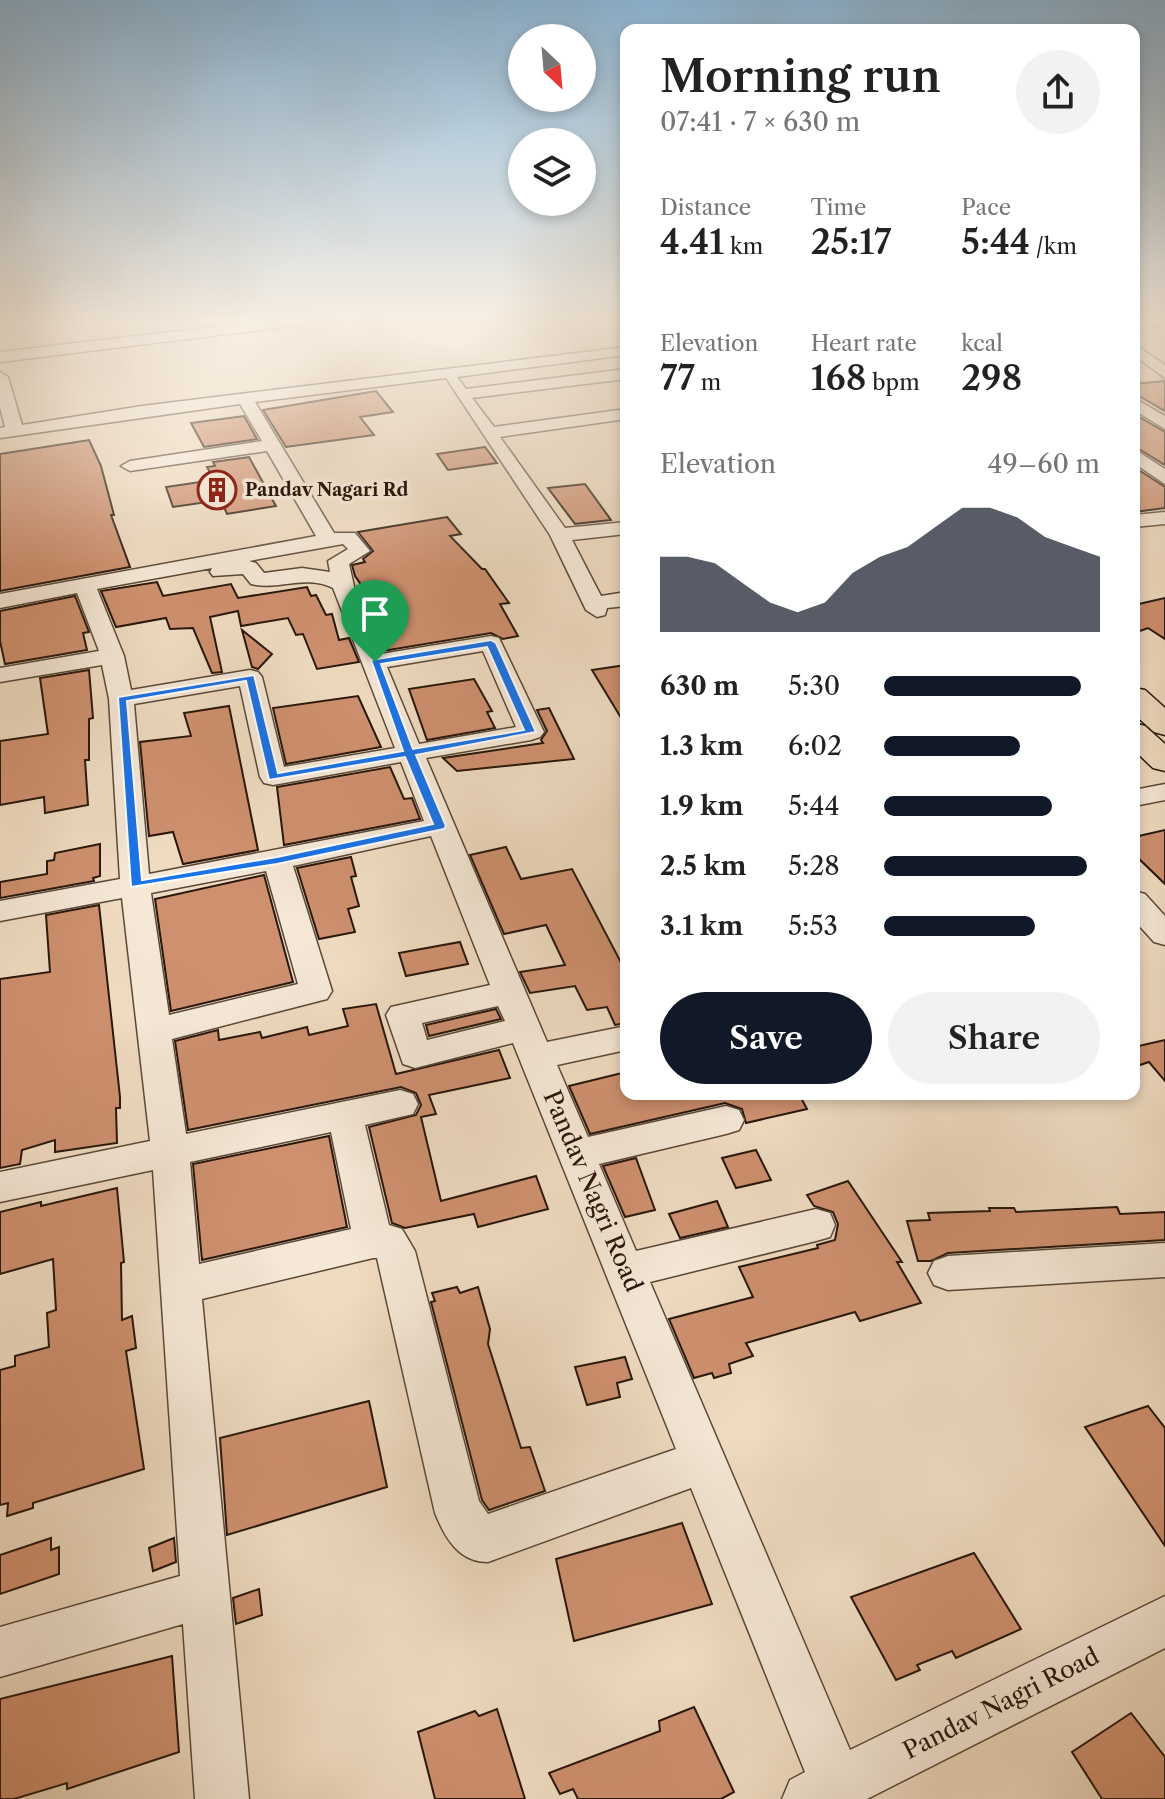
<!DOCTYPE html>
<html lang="en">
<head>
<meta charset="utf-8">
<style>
  body { margin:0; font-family:"Libre Caslon Text",serif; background:#f2f2f2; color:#222; height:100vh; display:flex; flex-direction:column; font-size:30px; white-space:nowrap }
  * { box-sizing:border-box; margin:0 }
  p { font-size:26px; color:#767676 }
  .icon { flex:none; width:44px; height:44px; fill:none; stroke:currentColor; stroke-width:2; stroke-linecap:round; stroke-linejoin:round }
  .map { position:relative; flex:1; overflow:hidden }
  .drawer { position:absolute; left:620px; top:24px; width:520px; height:1076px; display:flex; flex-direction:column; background:#fff; border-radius:16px; box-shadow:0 4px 12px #0003 }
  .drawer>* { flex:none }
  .needle { width:52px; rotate:154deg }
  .controls { position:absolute; left:508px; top:24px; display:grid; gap:16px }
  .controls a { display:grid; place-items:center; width:88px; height:88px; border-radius:50%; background:#fff; box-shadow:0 4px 12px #0003; font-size:40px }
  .pin { position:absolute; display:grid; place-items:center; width:68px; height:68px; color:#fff; margin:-82px -34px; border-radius:50% 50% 50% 0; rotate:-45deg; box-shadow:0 0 8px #0007 }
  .pin .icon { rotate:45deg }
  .round { display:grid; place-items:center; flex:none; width:84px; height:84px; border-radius:42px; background:#f2f2f2 }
  .summary { display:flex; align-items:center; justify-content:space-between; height:136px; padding:0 40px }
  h1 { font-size:44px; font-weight:600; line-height:60px }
  .figures { display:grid; grid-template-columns:repeat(3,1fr); gap:12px; height:136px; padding:8px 40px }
  .figures div { display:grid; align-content:center }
  .figures b { font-size:34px; font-weight:600 }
  .figures small { font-size:22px; font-weight:400 }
  .figures p { font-size:22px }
  .chart { height:224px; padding:16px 40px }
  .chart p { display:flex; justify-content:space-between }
  .chart svg { width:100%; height:144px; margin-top:8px; fill:#111827; opacity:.7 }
  .cta { display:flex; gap:16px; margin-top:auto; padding:16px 40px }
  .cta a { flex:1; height:92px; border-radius:48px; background:#111827; color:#fff; font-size:32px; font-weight:600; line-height:92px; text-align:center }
  .cta a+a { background:#f2f2f2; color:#222 }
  ul { padding:0 40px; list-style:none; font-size:26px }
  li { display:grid; grid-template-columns:128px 96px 1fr; align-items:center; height:60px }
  li i { height:20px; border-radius:10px; background:#111827 }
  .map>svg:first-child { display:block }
</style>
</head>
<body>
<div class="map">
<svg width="1165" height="1799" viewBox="0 0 1165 1799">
  <rect width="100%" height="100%" fill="#efdbc1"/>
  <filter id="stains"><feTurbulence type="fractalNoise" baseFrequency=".0025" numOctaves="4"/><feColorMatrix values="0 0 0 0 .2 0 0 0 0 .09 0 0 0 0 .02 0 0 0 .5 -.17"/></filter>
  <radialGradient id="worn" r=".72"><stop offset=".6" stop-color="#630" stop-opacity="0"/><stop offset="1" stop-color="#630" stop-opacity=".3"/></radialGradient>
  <!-- building -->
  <g fill="#ce906f" stroke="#28170b" stroke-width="2">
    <path d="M 1165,381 L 1165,411 L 1134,393 L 1134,384 Z"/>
    <path d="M 376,391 L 393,412 L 360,417 L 374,435 L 286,447 L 263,410 Z"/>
    <path d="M 1134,414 L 1165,432 L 1165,465 L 1134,446 Z"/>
    <path d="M 244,416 L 257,439 L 204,447 L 191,423 Z"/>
    <path d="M 89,440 L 101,466 L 114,515 L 111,515 L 130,567 L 0,591 L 0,454 Z"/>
    <path d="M 485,447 L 497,463 L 448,470 L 437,454 Z"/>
    <path d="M 249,457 L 276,506 L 227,514 L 221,500 L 173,507 L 166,487 L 214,480 L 207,467 L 215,466 L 213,462 Z"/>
    <path d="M 1134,467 L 1165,487 L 1165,508 L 1134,512 Z"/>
    <path d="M 585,484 L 611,520 L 575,524 L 548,488 Z"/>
    <path d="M 447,517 L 461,534 L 450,536 L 482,569 L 485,569 L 509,603 L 500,604 L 518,636 L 503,639 L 491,633 L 383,651 L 376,634 L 381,633 L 366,604 L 374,603 L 355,576 L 352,565 L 365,562 L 363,559 L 373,551 L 358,532 Z"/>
    <path d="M 157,582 L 163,596 L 231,584 L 238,598 L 307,587 L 311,596 L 316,595 L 326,615 L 332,614 L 339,640 L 349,638 L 359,662 L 317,669 L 303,634 L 296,635 L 288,618 L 241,626 L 238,611 L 210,617 L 222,672 L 212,673 L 193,628 L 170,629 L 166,618 L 116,627 L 101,591 Z"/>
    <path d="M 75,596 L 89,632 L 83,633 L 87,650 L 5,664 L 0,641 L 0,611 Z"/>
    <path d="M 1165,598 L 1165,639 L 1148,628 L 1134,633 L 1134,605 Z"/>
    <path d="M 242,630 L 272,654 L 258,669 L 252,667 Z"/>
    <path d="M 626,665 L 626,726 L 592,670 Z"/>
    <path d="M 89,670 L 93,718 L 89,719 L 89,760 L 85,760 L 88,805 L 45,813 L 44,797 L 0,805 L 0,741 L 48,734 L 40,678 Z"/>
    <path d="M 474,679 L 492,711 L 487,712 L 495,728 L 427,740 L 409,689 Z"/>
    <path d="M 358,696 L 381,747 L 286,764 L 273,708 Z"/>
    <path d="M 229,706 L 258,850 L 183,864 L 173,832 L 149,836 L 140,742 L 191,736 L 184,713 Z"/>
    <path d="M 549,708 L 574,759 L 457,771 L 443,758 L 543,743 L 541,740 L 547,731 L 537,710 Z"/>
    <path d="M 390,767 L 404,799 L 412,798 L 420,819 L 284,845 L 277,787 Z"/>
    <path d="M 1165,830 L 1165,884 L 1134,854 L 1134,837 Z"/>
    <path d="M 100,844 L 100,876 L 93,878 L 94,881 L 0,898 L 0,882 L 47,874 L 47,861 L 54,860 L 55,853 Z"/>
    <path d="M 506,847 L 521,879 L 572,869 L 626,972 L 626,1023 L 615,1025 L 607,1007 L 587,1010 L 575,986 L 530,993 L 520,972 L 565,965 L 546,925 L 504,934 L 470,855 Z"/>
    <path d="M 351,857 L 356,876 L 351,877 L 359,906 L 348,909 L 355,932 L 319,939 L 297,868 Z"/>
    <path d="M 264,875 L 293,982 L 171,1011 L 155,899 Z"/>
    <path d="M 99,905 L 120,1097 L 120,1108 L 116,1108 L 117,1143 L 55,1152 L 55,1140 L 22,1150 L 20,1164 L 0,1168 L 0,979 L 50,972 L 46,915 Z"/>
    <path d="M 460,942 L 468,964 L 406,976 L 399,953 Z"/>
    <path d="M 376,1004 L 396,1074 L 499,1050 L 510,1078 L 429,1095 L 436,1114 L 421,1117 L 441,1201 L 536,1176 L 548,1209 L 478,1227 L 474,1214 L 405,1228 L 392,1223 L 369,1127 L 416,1115 L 421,1105 L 416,1093 L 401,1087 L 188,1130 L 175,1041 L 218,1030 L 219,1040 L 260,1032 L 262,1038 L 307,1027 L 309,1035 L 348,1026 L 343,1009 Z"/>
    <path d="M 496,1009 L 501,1019 L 429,1036 L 426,1025 Z"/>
    <path d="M 1165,1040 L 1165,1081 L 1149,1062 L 1140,1065 L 1134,1058 L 1134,1047 Z"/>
    <path d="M 626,1072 L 626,1094 L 799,1094 L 807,1109 L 746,1123 L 742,1109 L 725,1103 L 590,1134 L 569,1086 Z"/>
    <path d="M 329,1136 L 347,1227 L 202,1260 L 193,1164 Z"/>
    <path d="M 756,1150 L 771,1180 L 736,1188 L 722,1158 Z"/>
    <path d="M 636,1158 L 655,1210 L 625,1217 L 603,1166 Z"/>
    <path d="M 848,1181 L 902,1262 L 897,1262 L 921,1303 L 860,1321 L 855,1312 L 746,1343 L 753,1356 L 729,1364 L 731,1373 L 714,1378 L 712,1373 L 694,1378 L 669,1319 L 753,1297 L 739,1267 L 818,1248 L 817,1245 L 835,1240 L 838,1224 L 833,1212 L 814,1206 L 807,1195 Z"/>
    <path d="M 117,1188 L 124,1262 L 121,1263 L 122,1320 L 132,1316 L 136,1348 L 126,1351 L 144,1469 L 33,1503 L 33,1508 L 7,1516 L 8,1503 L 0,1505 L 0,1370 L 15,1366 L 15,1356 L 49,1347 L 47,1313 L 56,1310 L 53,1259 L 0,1274 L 0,1212 L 41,1202 L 41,1206 Z"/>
    <path d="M 717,1201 L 728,1227 L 680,1238 L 669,1214 Z"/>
    <path d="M 1117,1207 L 1120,1214 L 1165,1212 L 1165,1240 L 948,1253 L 931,1261 L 918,1261 L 907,1221 L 930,1220 L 928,1213 L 990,1211 L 989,1208 L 1014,1208 L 1016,1212 Z"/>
    <path d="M 457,1287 L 460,1293 L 478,1287 L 490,1329 L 488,1344 L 521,1448 L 530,1447 L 545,1491 L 489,1510 L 482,1500 L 431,1302 L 435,1301 L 432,1293 Z"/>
    <path d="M 625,1357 L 632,1379 L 617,1383 L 620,1397 L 587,1405 L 575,1367 Z"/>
    <path d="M 369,1401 L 387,1487 L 227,1535 L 220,1438 Z"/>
    <path d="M 1148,1406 L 1165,1428 L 1165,1546 L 1085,1427 Z"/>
    <path d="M 682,1523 L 712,1604 L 574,1641 L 556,1559 Z"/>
    <path d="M 51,1538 L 51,1550 L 59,1547 L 59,1574 L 0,1594 L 0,1555 Z"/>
    <path d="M 174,1538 L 176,1562 L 153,1571 L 149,1548 Z"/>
    <path d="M 974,1553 L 1021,1629 L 956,1658 L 952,1651 L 917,1665 L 920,1670 L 896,1680 L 851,1597 Z"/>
    <path d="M 259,1589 L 262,1615 L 236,1624 L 233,1598 Z"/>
    <path d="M 172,1656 L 179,1752 L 67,1789 L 67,1783 L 14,1799 L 0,1799 L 0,1699 Z"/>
    <path d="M 694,1707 L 734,1792 L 721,1799 L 578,1799 L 573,1789 L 560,1794 L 549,1773 L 660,1731 L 659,1721 Z"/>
    <path d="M 497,1709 L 525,1799 L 435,1799 L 418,1732 L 475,1711 L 479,1716 Z"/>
    <path d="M 1131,1713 L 1165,1757 L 1165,1799 L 1102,1799 L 1072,1752 Z"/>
  </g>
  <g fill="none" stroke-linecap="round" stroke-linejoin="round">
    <defs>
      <g id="minor">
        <path d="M 272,320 L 316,320 L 309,324 L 0,362 L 0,352 Z"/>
        <path d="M 1134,320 L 1165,320 L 1165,326 L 1134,328 Z"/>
        <path d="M 1134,344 L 1165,365 L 1165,378 L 1134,355 Z"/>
        <path d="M 626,347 L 626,355 L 457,377 L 466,389 L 626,369 L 626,379 L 472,398 L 494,427 L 626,409 L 626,419 L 500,437 L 565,528 L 626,522 L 626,534 L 572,540 L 601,596 L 626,592 L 626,606 L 607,608 L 605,615 L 597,617 L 586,610 L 550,535 L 446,378 L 255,402 L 334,533 L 355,533 L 370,551 L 349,564 L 356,595 L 381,654 L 491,636 L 499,638 L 544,732 L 540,737 L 531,740 L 426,758 L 547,1042 L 626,1026 L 626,1050 L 557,1065 L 588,1137 L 726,1106 L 739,1110 L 744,1120 L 739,1130 L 726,1134 L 599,1164 L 636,1251 L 816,1209 L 830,1213 L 835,1225 L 830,1237 L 816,1241 L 650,1282 L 850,1750 L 1165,1596 L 1165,1648 L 867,1799 L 782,1799 L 790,1780 L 805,1772 L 691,1488 L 488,1562 C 459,1562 445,1538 435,1513 L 377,1258 L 373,1258 L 202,1299 L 249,1799 L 195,1799 L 183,1624 L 0,1677 L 0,1627 L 180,1576 L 153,1170 L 0,1202 L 0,1172 L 150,1141 L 122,898 L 0,921 L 0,901 L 120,879 L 109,699 L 102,665 L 0,682 L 0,668 L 99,651 L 77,593 L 0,608 L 0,594 L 316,536 L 267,451 L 130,471 L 121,466 L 130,461 L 262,441 L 240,404 L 0,438 L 0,428 L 5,427 L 0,407 L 0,372 L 8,377 L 22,425 L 142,406 ZM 343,544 L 348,549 L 328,561 L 330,572 L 302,568 L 264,573 L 256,563 L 249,561 ZM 212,568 L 210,572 L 213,576 L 243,574 L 251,584 C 278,591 305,574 333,588 L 395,748 L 284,767 L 262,677 L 258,672 L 250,670 L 131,690 L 124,656 L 97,589 ZM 483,651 L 516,727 L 419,744 L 387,667 ZM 240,686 L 260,777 L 264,783 L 273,785 L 401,762 L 424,821 L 149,874 L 134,704 ZM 431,836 L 490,985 L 391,1007 L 386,1015 L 403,1064 L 415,1068 L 513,1043 L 676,1449 L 488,1514 L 479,1501 L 415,1251 L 402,1229 L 389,1225 L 365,1125 L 413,1114 L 418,1104 L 413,1094 L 400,1090 L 186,1134 L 172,1039 L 327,999 L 332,991 L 293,866 ZM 266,871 L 298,984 L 169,1015 L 151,893 ZM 498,1006 L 505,1021 L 427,1040 L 422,1023 ZM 331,1132 L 351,1229 L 199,1264 L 190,1162 Z"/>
        <path d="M 1134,398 L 1165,416 L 1165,429 L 1134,410 Z"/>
        <path d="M 1134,449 L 1165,469 L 1165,484 L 1134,463 Z"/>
        <path d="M 1165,512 L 1165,524 L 1134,527 L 1134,515 Z"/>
        <path d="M 1165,784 L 1165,800 L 1134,806 L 1134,790 Z"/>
        <path d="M 1134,891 L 1145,894 L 1165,916 L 1165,945 L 1154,942 L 1134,920 Z"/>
        <path d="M 1165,1243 L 1165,1277 L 948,1290 L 934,1285 L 928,1273 L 934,1261 L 948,1256 Z"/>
      </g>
      <g id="major">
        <path d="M 1134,688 L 1145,690 L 1165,708 L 1165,735 L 1154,732 L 1134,714 Z"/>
        <path d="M 1134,723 L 1145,726 L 1165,744 L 1165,771 L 1153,768 L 1134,750 Z"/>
      </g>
    </defs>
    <!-- minor casing -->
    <use href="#minor" stroke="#5a4838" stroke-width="3"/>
    <!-- major casing -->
    <use href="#major" stroke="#28170b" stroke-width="3"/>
    <!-- minor -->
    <use href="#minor" fill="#f5e8d7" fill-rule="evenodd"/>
    <!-- major -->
    <use href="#major" fill="#efdbc1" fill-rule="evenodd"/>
  </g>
  <!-- sky -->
  <linearGradient id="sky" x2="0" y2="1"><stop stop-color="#8bb6d7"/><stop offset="0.56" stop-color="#f8efe3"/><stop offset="1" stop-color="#f8efe3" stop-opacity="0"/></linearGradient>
  <rect width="1165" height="572" fill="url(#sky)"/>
  <!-- route -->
  <path fill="#1a73e8" stroke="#fff" stroke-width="2" fill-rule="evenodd" d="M 491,640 L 496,643 L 536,732 L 416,755 L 446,826 L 444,829 L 277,864 L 131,887 L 118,697 L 254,675 L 278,773 L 403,751 L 371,660 ZM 487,647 L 524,730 L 413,749 L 381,664 ZM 246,681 L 269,780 L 405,757 L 433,824 L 277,857 L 142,880 L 127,701 Z"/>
  <!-- icons -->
  <defs>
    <symbol id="building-ring" viewBox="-11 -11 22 22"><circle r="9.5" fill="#f5e8d7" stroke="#8f2418" stroke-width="1.5"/><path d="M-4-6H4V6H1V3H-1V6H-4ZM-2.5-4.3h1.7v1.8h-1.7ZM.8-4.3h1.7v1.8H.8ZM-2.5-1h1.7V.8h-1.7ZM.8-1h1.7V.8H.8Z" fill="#8f2418"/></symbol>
  </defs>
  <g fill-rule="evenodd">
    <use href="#building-ring" x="195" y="468" width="44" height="44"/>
  </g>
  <g text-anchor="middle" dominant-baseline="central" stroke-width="7" stroke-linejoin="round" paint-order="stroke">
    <!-- far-poi labels -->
    <g font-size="18" font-weight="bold" fill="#28170b" stroke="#f5e8d7" text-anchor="start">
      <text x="245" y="490">Pandav Nagari Rd</text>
    </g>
    <!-- near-street labels -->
    <g font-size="24" fill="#28170b" stroke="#f5e8d7">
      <text transform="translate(593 1191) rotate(67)">Pandav Nagri Road</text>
      <text transform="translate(1001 1703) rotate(-27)">Pandav Nagri Road</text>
    </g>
  </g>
  <rect width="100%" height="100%" filter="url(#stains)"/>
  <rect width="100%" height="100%" fill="url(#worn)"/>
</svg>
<div class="controls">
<a><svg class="needle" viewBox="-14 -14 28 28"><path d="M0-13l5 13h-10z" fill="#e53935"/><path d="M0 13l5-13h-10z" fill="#767676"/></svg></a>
<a><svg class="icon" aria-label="layers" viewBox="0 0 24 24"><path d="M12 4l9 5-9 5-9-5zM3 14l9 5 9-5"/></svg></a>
</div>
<div class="pin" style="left:375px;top:662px;background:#1e9e55"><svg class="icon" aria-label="arrive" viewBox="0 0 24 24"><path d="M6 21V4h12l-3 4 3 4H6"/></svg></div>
<section class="drawer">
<div class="summary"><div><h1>Morning run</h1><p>07:41 · 7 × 630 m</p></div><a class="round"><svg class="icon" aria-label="share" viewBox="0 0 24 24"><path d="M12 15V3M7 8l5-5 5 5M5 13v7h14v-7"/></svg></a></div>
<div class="figures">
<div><p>Distance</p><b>4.41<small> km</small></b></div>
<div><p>Time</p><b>25:17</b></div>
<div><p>Pace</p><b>5:44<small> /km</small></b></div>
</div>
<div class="figures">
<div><p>Elevation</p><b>77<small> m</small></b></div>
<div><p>Heart rate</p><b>168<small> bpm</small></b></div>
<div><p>kcal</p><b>298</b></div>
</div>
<div class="chart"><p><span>Elevation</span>49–60 m</p>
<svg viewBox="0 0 160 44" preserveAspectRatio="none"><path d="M0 44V21L10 21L20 23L30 29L40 35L50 38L60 35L70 26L80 21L90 18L100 12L110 6L120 6L130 9L140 15L150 18L160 21V44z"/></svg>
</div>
<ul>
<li><b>630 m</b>5:30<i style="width:91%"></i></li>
<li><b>1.3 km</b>6:02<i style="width:63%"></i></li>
<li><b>1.9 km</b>5:44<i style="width:78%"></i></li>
<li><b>2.5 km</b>5:28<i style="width:94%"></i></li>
<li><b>3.1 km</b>5:53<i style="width:70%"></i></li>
</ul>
<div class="cta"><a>Save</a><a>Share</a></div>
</section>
</div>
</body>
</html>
